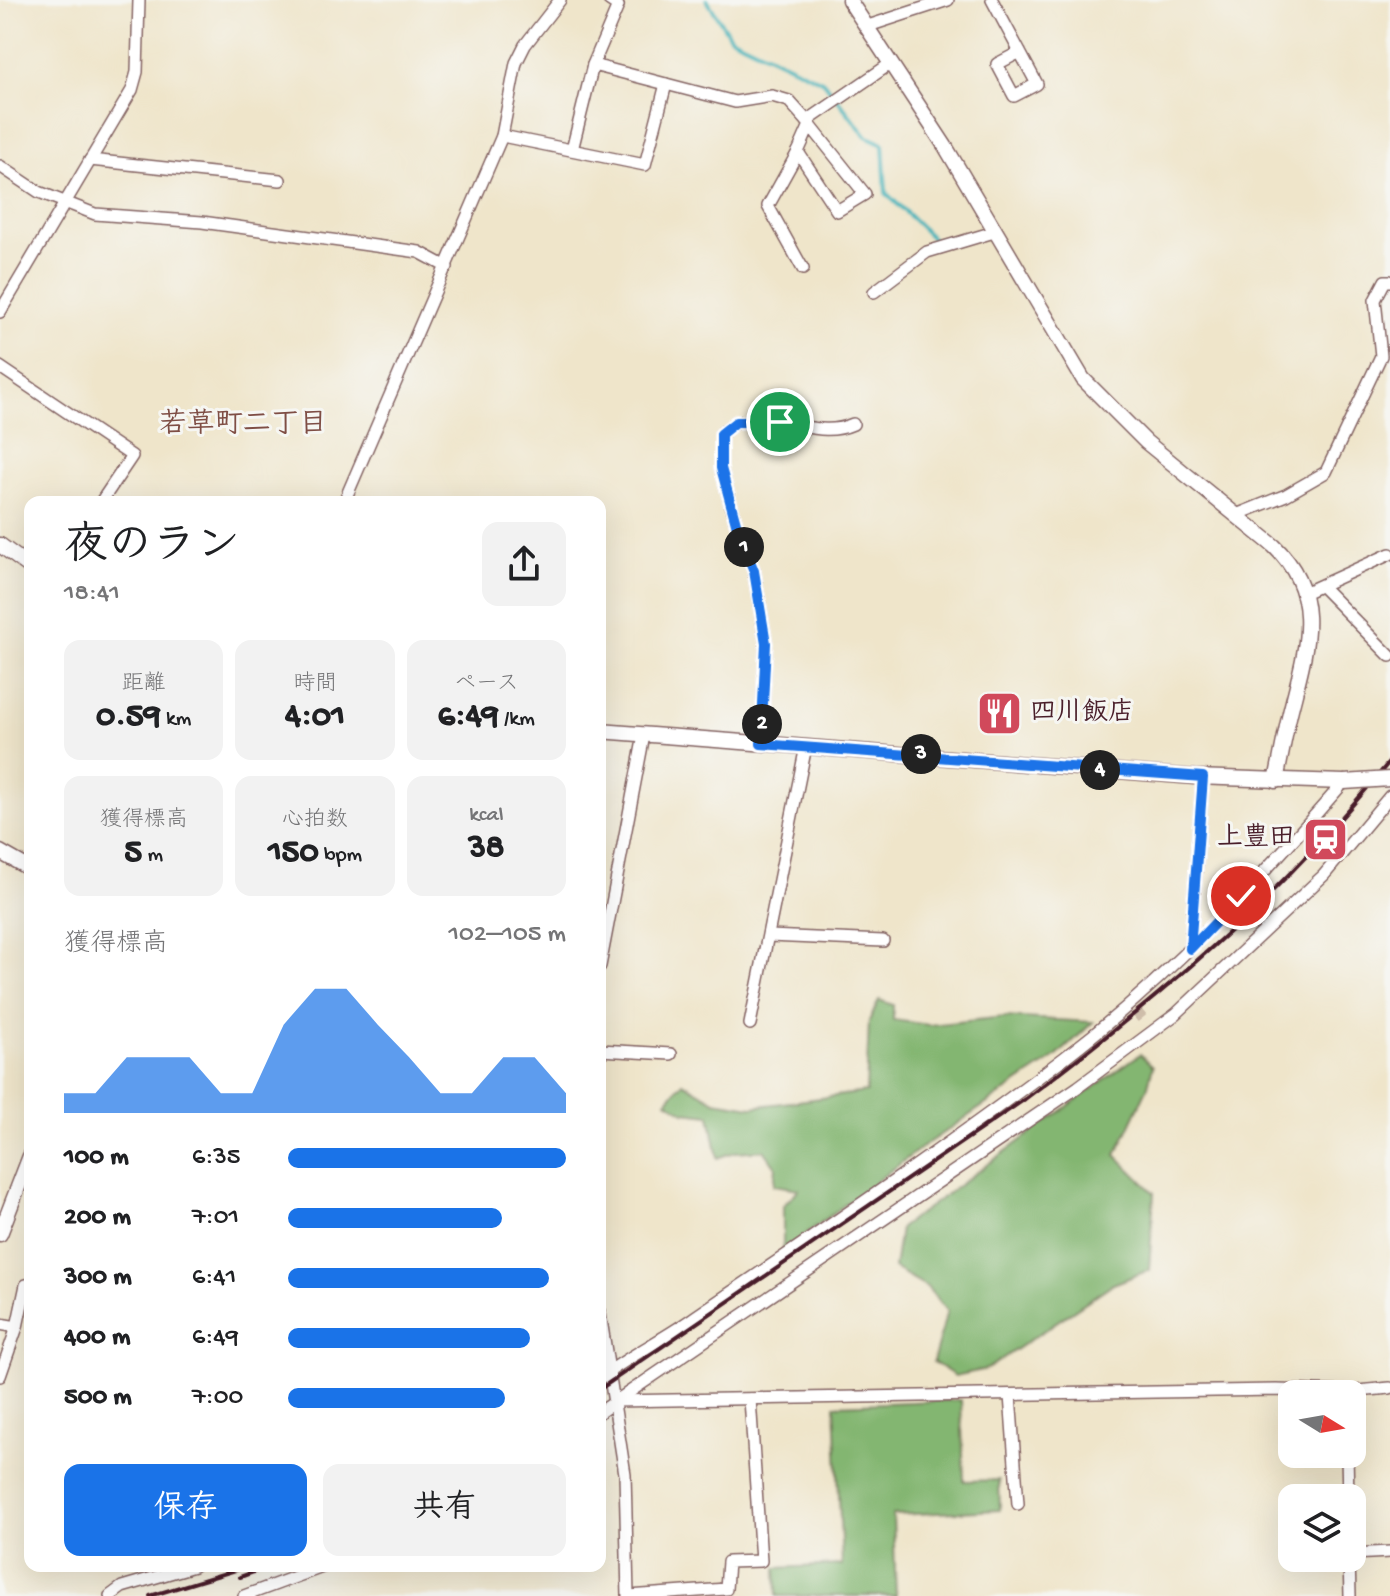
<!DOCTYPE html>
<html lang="ja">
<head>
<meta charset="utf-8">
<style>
  body { margin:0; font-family:"Gochi Hand","Klee One",sans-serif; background:#f2f2f2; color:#202124; height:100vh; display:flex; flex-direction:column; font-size:30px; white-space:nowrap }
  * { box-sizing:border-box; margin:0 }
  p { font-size:26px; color:#757577 }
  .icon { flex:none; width:44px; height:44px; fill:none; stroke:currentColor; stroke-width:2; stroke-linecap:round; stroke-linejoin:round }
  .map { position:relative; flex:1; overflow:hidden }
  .details { position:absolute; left:24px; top:496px; width:582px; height:1076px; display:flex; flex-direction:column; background:#fff; border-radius:16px; box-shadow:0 8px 32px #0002 }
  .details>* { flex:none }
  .needle { width:52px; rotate:101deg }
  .tools { position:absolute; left:1278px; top:1380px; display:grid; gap:16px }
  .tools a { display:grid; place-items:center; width:88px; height:88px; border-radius:16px; background:#fff; box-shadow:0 8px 32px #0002; font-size:40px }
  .pin { position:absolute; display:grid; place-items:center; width:68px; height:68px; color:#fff; margin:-34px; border:4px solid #fff; border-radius:50%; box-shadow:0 2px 8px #0007 }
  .km { position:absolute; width:40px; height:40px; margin:-20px; border-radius:50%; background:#222; color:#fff; font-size:22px; line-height:40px; text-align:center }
  .round { display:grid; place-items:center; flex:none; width:84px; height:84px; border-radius:16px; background:#f2f2f2 }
  .head { display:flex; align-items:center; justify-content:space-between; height:136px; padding:0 40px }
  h1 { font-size:44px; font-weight:700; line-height:60px }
  .figures { display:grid; grid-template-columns:repeat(3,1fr); gap:12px; height:136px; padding:8px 40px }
  .figures div { display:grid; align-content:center; border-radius:16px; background:#f2f2f2; text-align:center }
  .figures b { font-size:34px; font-weight:700 }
  .figures small { font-size:22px; font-weight:400 }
  .figures p { font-size:22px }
  .chart { height:224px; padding:16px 40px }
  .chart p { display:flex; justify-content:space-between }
  .chart svg { width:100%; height:144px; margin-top:8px; fill:#1a73e8; opacity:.7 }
  .action { display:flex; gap:16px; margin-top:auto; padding:16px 40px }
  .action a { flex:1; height:92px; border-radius:16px; background:#1a73e8; color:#fff; font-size:32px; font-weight:700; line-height:92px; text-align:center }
  .action a+a { background:#f2f2f2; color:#202124 }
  ul { padding:0 40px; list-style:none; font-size:26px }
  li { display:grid; grid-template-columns:128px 96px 1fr; align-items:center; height:60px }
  li i { height:20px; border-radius:10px; background:#1a73e8 }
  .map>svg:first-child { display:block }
</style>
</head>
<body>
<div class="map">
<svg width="1390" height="1596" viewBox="0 0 1390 1596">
  <rect width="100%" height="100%" fill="#f6f6f2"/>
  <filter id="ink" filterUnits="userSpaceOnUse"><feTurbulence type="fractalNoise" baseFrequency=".0125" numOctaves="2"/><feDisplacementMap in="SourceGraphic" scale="16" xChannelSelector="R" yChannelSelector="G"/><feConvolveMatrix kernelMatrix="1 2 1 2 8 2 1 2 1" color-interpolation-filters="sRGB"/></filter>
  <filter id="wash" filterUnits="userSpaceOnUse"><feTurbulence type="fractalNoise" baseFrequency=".006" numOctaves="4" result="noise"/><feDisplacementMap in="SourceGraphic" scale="32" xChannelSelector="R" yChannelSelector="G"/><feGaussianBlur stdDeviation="1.8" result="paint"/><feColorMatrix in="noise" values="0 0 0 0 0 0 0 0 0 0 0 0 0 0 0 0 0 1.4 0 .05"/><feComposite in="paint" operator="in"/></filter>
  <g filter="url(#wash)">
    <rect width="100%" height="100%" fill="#efe5ca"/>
    <!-- forest -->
    <g fill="#83b671" stroke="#666a4e" stroke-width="2">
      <path d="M 879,1000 L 893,1005 L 893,1020 L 929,1025 L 1005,1017 L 1093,1022 L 1056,1057 L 925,1145 L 783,1251 L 783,1206 L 799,1189 L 774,1185 L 776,1167 L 764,1150 L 735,1152 L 718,1158 L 710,1115 L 684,1112 L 667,1101 L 683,1082 L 715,1101 L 752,1107 L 866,1092 L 869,1021 Z"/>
      <path d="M 1140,1054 L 1153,1066 L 1147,1089 L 1116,1155 L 1154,1193 L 1149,1270 L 1111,1285 L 987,1369 L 955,1376 L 933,1362 L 947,1311 L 927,1287 L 894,1268 L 900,1228 Z"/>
      <path d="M 961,1400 L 964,1481 L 999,1480 L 1000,1510 L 893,1515 L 896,1596 L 777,1596 L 776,1568 L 842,1565 L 835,1405 Z"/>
    </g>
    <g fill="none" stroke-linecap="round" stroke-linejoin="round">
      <!-- stream -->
      <path stroke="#43b3ba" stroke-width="4" d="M 707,0 L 730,37 L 824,82 L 866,136 L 883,144 L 886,193 L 934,240"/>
    </g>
  </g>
  <g filter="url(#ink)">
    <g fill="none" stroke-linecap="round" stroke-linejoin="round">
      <!-- minor-tunnel -->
      <path stroke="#cebdaa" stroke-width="11" stroke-dasharray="11 5.5" stroke-linecap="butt" d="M 1135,1010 L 1145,1022"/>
      <defs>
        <g id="minor">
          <path d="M 609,0 L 618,6 L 593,65 L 735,102 L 772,96 L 789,101 L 807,121"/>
          <path d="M 992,0 L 1037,84 L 1014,96 L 997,64 L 1020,52"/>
          <path d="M 865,27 L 948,0"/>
          <path d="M 810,125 L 798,152 L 837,211 L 865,194 L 810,125 L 807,121 L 890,64"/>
          <path d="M 502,136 L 645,165 L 666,84"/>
          <path d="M 572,150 L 593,65"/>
          <path d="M 798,152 L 768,206 L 803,269"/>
          <path d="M 90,160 L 280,180"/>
          <path d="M 0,166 L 39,192 L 95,214 L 202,222 L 419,252 L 447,267"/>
          <path d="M 874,292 L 927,252 L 994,232"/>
          <path d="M 0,312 L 132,90 L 137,72 L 139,0"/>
          <path d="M 0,367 L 132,456 L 101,502"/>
          <path d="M 344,502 L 502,136 L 516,63 L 525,45 L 560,0"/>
          <path d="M 1236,515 L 1286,495 L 1326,472 L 1381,356 L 1375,300 L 1385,281 L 1390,281"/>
          <path d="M 1322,587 L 1390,656"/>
          <path d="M 1304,593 L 1390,554"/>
          <path d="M 761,744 L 766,643 L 754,571 L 739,534 L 721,468 L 721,434 L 736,422 C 751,422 767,421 782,423 C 807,426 828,435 853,424"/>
          <path d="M 769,936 L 883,941"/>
          <path d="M 1190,949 L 1203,777"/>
          <path d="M 600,966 L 644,735"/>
          <path d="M 750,1024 L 806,746"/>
          <path d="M 600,1050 L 671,1054"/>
          <path d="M 600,1313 L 625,1474 L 628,1596"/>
          <path d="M 0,1324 L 17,1327"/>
          <path d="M 0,1376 L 17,1327 L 26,1285 L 30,1284"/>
          <path d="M 600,1378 C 629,1356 662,1340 692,1319 C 817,1234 944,1149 1064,1058 C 1169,978 1258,881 1344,782"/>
          <path d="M 1010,1395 L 1018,1504"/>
          <path d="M 615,1401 L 1276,1390 L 1347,1392 L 1390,1388"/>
          <path d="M 600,1412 L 1078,1087 L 1176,1014 L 1324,875 L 1390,796"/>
          <path d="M 1347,1454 L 1348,1498"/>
          <path d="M 1352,1554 L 1390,1552"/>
          <path d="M 1349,1558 L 1350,1596"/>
          <path d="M 110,1596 L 122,1587 L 194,1566"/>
          <path d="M 244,1596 L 325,1566"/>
          <path d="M 629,1596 L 726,1589 L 728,1562 L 761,1561 L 750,1399"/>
        </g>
        <g id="tertiary">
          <path d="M 849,0 L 945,146 L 1083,379 L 1146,442 L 1274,546 C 1325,595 1306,649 1291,709 C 1285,733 1281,757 1276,781"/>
          <path d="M 0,545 L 30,567"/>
          <path d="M 600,731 L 1195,777 L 1344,782"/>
          <path d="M 0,852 L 30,869"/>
          <path d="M 0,1234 L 30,1156"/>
        </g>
      </defs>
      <!-- minor casing -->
      <use href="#minor" stroke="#846463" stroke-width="14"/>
      <!-- tertiary casing -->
      <use href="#tertiary" stroke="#846463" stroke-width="17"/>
      <!-- minor -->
      <use href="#minor" stroke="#fff" stroke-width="11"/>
      <!-- tertiary -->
      <use href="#tertiary" stroke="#fff" stroke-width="14"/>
      <!-- rail -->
      <g stroke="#4a1f2b" stroke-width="4">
        <path d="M 600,1389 L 1025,1099 C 1108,1037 1188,972 1263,900 C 1308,857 1350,809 1390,761"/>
        <path d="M 240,1577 L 270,1566"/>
        <path d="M 150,1596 L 249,1566"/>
      </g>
      <defs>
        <path id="tertiary-bridge" d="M 1344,782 L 1390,779"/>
      </defs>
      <!-- tertiary-bridge casing -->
      <use href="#tertiary-bridge" stroke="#846463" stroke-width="17" stroke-linecap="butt"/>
      <!-- tertiary-bridge -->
      <use href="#tertiary-bridge" stroke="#fff" stroke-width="14"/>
    </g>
  </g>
  <g fill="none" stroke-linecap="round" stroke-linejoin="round" filter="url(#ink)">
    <defs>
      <path id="route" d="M 780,422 L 736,422 L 721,434 L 721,468 L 739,534 L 754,571 L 766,643 L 761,744 L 1203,777 L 1190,949 L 1241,896"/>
    </defs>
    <!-- route casing -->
    <use href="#route" stroke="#fff" stroke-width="16"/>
    <!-- route -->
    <use href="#route" stroke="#1a73e8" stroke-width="10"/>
  </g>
  <!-- icons -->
  <defs>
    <symbol id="restaurant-square" viewBox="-11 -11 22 22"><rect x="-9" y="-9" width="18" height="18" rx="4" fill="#d1495b" stroke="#f6f6f2"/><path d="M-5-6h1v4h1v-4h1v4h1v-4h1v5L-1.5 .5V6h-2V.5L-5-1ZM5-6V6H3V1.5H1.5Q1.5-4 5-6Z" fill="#fff"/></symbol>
    <symbol id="station-square" viewBox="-11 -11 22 22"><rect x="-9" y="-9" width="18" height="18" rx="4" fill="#d1495b" stroke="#f6f6f2"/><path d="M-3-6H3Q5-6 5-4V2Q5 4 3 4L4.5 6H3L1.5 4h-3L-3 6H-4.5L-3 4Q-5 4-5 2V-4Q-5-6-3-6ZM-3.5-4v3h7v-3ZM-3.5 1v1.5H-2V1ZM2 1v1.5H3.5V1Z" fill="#fff"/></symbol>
  </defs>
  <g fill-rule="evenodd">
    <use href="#restaurant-square" x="974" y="688" width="51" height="51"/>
    <use href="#station-square" x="1300" y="814" width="51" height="51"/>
  </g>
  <g text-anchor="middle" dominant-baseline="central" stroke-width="6" stroke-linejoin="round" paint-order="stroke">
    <!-- poi labels -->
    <g font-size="26" font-weight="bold" fill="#4a1f2b" stroke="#f6f6f2" text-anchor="start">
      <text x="1030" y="714">四川飯店</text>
      <text x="1295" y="839" text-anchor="end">上豊田</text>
    </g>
    <!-- neighbourhood labels -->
    <g font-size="28" font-weight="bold" fill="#7f4e45" stroke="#f6f6f2">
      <text x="243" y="425">若草町二丁目</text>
    </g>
  </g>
</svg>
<div class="tools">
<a><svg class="needle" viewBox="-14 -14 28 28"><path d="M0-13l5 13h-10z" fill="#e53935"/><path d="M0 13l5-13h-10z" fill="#757577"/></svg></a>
<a><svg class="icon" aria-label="layers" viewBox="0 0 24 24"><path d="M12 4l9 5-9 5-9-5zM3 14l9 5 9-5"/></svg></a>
</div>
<div class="pin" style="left:780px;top:422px;background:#1e9e55"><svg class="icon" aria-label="arrive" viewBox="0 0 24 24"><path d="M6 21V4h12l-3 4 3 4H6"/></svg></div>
<div class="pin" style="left:1241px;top:896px;background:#d93025"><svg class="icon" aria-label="check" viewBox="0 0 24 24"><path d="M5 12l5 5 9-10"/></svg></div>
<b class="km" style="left:744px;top:547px">1</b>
<b class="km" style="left:762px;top:724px">2</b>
<b class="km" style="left:921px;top:754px">3</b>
<b class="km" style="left:1100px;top:770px">4</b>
<section class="details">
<div class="head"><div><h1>夜のラン</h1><p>18:41</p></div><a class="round"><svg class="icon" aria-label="share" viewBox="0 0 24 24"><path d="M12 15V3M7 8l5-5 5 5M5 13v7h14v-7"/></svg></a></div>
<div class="figures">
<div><p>距離</p><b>0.59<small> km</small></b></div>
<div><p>時間</p><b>4:01</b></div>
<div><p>ペース</p><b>6:49<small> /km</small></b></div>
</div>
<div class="figures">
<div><p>獲得標高</p><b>5<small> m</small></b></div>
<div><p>心拍数</p><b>150<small> bpm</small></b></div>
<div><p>kcal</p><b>38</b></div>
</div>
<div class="chart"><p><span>獲得標高</span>102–105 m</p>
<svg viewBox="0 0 160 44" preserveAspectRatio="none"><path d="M0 44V38L10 38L20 27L30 27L40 27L50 38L60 38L70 17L80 6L90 6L100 17L110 27L120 38L130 38L140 27L150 27L160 38V44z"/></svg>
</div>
<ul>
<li><b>100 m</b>6:35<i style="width:100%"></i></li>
<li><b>200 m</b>7:01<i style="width:77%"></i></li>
<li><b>300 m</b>6:41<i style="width:94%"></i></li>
<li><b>400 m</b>6:49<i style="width:87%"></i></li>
<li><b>500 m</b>7:00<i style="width:78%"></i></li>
</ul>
<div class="action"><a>保存</a><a>共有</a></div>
</section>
</div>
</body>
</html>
